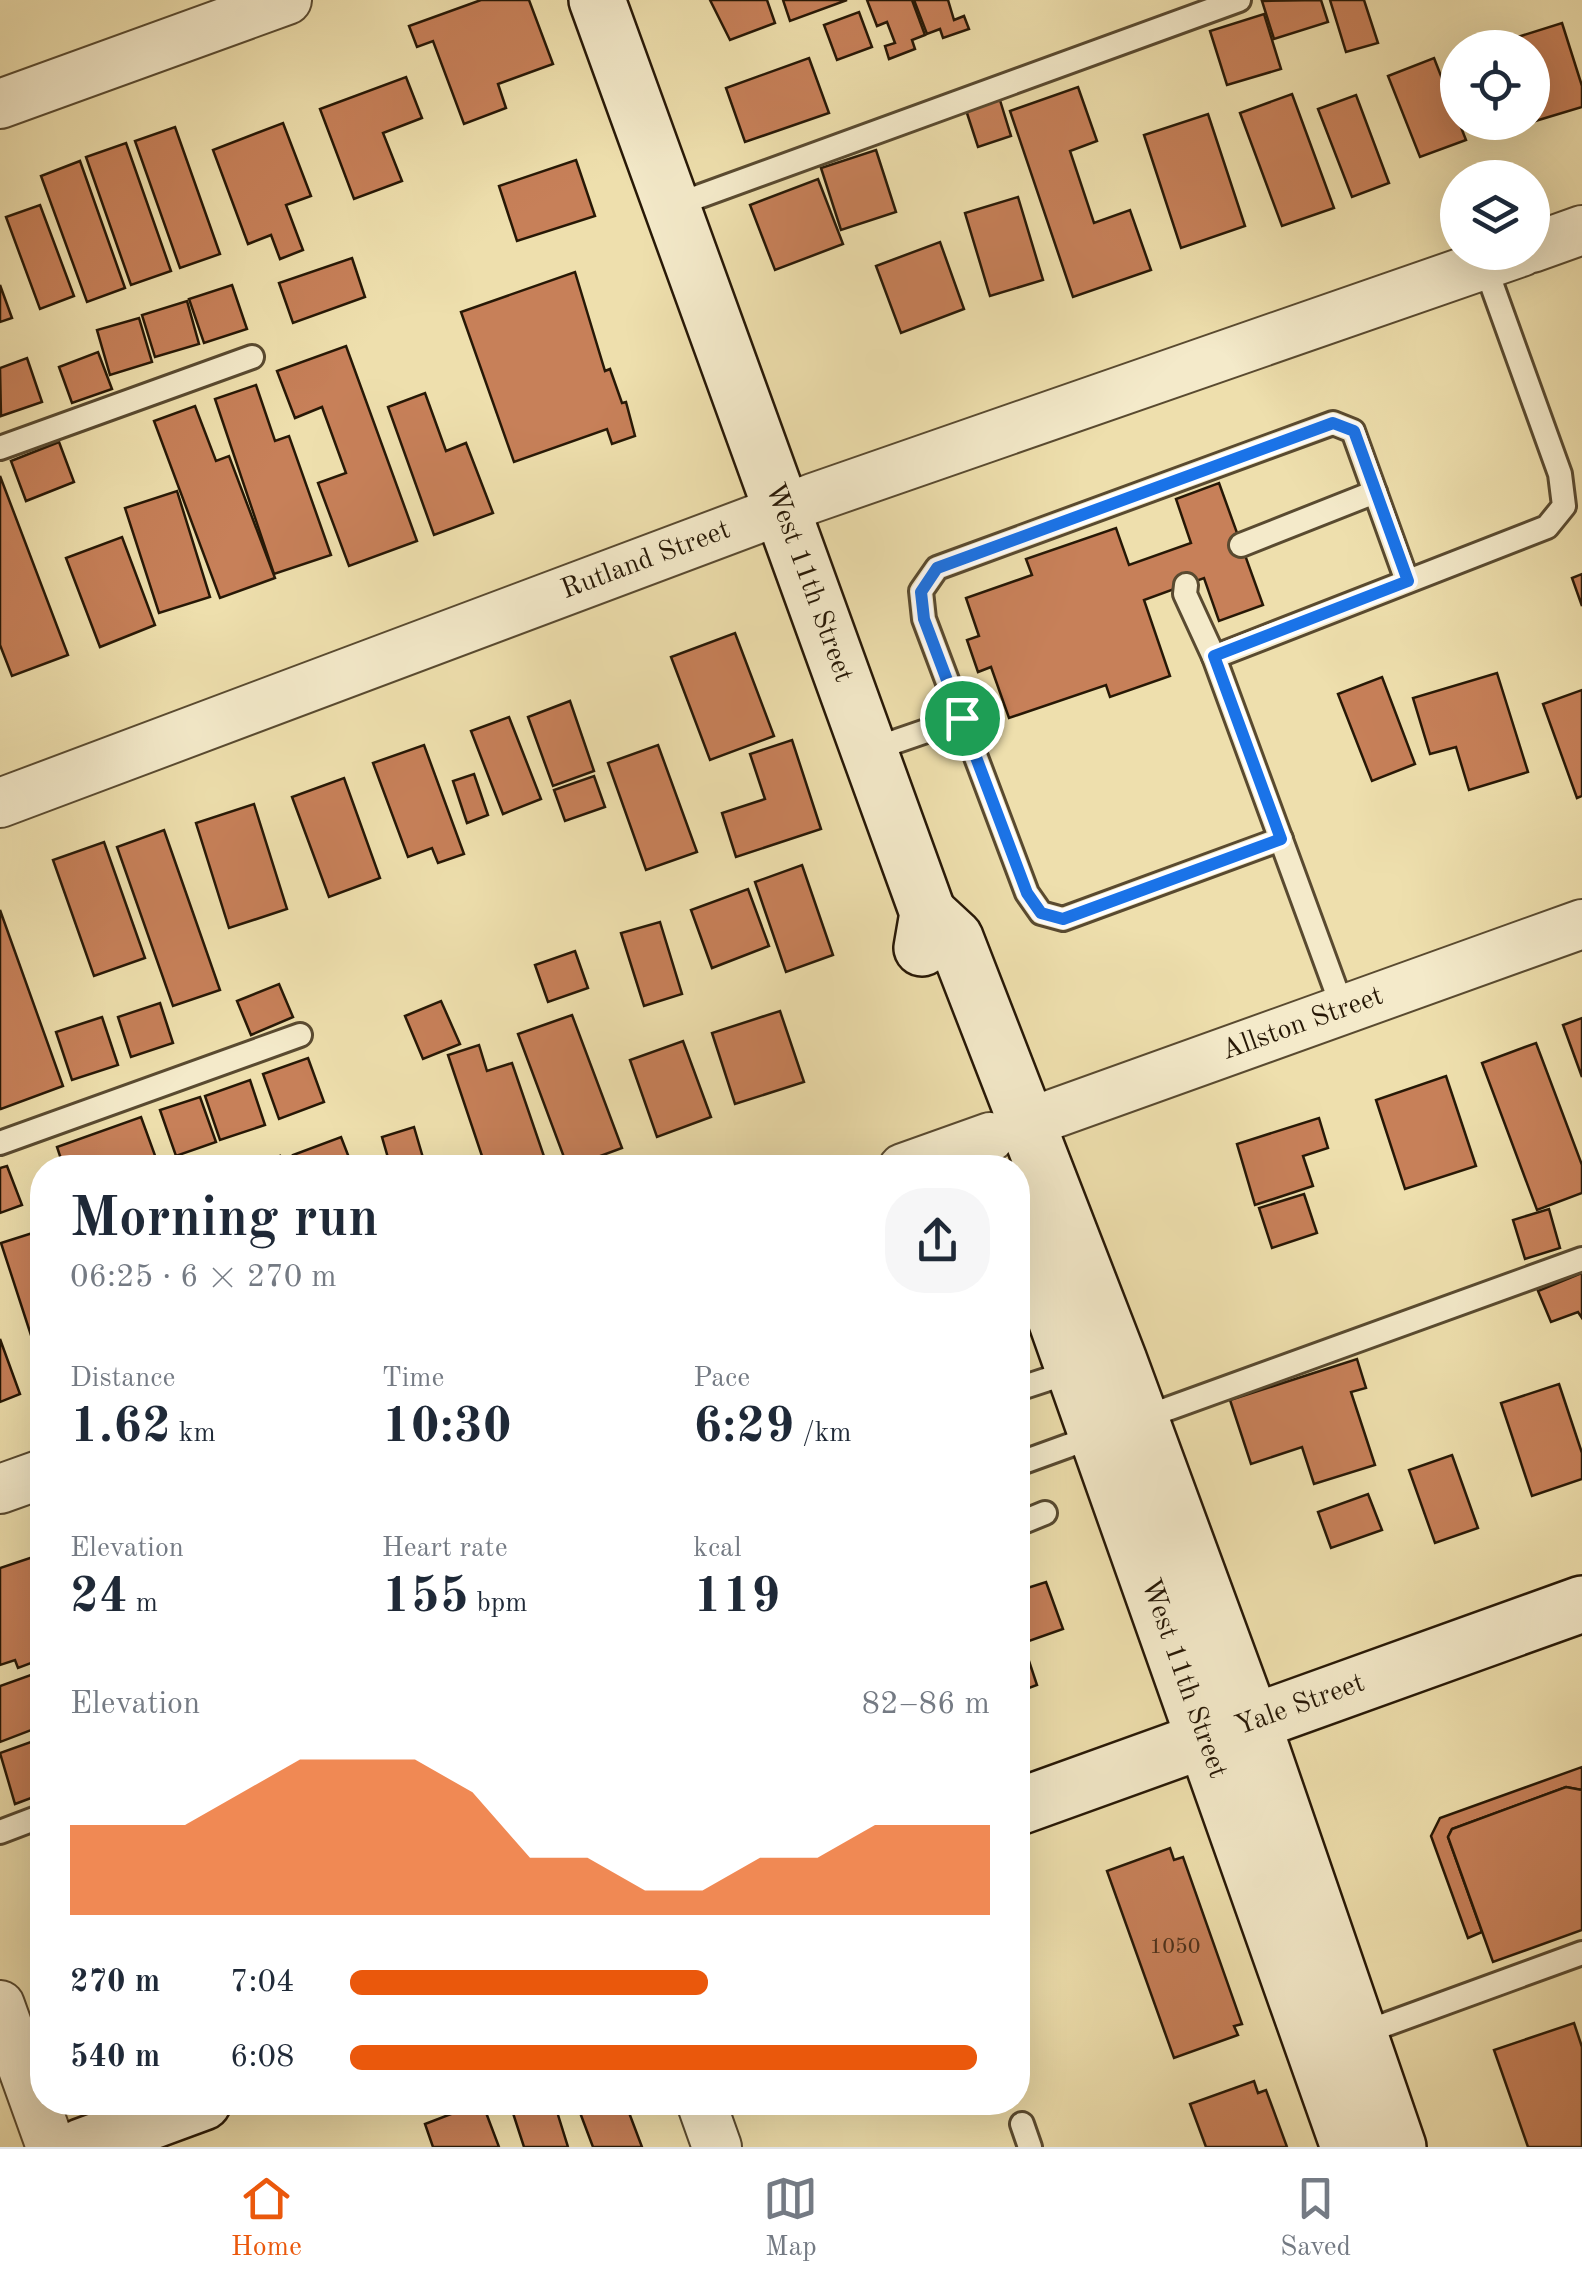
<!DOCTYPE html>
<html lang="en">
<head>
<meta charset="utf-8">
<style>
  body { margin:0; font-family:"Old Standard TT",serif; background:#f6f6f7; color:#1f2937; height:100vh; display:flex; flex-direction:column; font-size:38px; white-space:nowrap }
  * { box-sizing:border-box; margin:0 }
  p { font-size:32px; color:#747a83 }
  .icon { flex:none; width:55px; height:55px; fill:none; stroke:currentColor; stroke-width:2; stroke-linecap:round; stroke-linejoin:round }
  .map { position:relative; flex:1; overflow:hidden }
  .sheet { position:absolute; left:30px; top:1155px; width:1000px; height:960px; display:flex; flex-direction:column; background:#fff; border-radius:40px; box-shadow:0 10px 40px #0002 }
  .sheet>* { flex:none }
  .controls { position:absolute; left:1440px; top:30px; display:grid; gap:20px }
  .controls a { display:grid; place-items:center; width:110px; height:110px; border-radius:50%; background:#fff; box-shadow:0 10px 40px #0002; font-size:50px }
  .pin { position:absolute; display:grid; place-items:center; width:85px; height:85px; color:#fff; margin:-42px; border:5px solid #fff; border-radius:50%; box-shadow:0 2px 10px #0007 }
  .round { display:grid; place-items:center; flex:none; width:105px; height:105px; border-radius:40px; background:#f6f6f7 }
  .summary { display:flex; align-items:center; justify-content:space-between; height:170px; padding:0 40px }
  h1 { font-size:55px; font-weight:800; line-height:75px }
  .stats { display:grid; grid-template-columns:repeat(3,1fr); gap:15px; height:170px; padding:10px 40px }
  .stats div { display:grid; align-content:center }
  .stats b { font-size:50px; font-weight:800 }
  .stats small { font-size:28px; font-weight:400 }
  .stats p { font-size:28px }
  .chart { height:280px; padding:20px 40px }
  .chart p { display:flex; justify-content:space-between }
  .chart svg { width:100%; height:180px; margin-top:10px; fill:#ea580c; opacity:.7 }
  ul { padding:0 40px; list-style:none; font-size:32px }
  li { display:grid; grid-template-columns:160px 120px 1fr; align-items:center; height:75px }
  li i { height:25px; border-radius:12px; background:#ea580c }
  .dock { display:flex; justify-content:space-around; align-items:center; height:140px; border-top:2px solid #e0e1e3; background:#fff; font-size:28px; color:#747a83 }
  .dock a { display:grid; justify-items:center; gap:5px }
  .dock .active { color:#ea580c }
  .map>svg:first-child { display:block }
</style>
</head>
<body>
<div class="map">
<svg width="1582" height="2147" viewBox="0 0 1582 2147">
  <rect width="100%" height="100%" fill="#eedfad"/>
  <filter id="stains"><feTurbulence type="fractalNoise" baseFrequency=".002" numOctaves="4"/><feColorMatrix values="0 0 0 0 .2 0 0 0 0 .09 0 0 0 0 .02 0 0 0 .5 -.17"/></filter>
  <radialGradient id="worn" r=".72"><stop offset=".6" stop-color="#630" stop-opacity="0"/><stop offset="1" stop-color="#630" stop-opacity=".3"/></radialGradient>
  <!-- building -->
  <g fill="#c78059" stroke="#271806" stroke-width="2.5">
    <path d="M 481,0 L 529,0 L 553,64 L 498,84 L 506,108 L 464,124 L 433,41 L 417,47 L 409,26 Z"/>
    <path d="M 710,0 L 767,0 L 775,23 L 730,40 Z"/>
    <path d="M 783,0 L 847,0 L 790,21 Z"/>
    <path d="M 867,0 L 912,0 L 925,35 L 912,40 L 915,49 L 889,59 L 885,46 L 895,43 L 887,22 L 877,26 Z"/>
    <path d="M 914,0 L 948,0 L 954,20 L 964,16 L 969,29 L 943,38 L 940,29 L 927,34 Z"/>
    <path d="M 1321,0 L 1328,22 L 1274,39 L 1262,1 Z"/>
    <path d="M 1330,0 L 1364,0 L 1378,43 L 1346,52 Z"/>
    <path d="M 859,12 L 872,47 L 837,60 L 824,25 Z"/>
    <path d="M 1264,14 L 1281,69 L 1227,85 L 1210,31 Z"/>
    <path d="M 1562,23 L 1582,86 L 1582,107 L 1532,122 L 1532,48 L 1501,48 L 1499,43 Z"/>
    <path d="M 809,58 L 829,113 L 745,142 L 726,88 Z"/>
    <path d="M 1434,58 L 1466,140 L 1420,157 L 1388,76 Z"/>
    <path d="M 406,77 L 422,118 L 383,133 L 402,181 L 354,199 L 320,109 Z"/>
    <path d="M 1078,87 L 1097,141 L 1070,151 L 1094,223 L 1130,210 L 1151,270 L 1073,297 L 1010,111 Z"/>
    <path d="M 1292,94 L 1334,208 L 1282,226 L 1240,113 Z"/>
    <path d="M 1356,95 L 1389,183 L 1352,197 L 1318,109 Z"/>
    <path d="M 999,97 L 1011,136 L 978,147 L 965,107 Z"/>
    <path d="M 1208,114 L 1245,226 L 1181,248 L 1144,135 Z"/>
    <path d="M 283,123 L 311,196 L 286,205 L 303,250 L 280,259 L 271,235 L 248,244 L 213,150 Z"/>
    <path d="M 175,127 L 220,254 L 180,268 L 135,141 Z"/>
    <path d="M 126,143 L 171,271 L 131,285 L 86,157 Z"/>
    <path d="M 876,150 L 896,212 L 841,230 L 821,168 Z"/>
    <path d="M 576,160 L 595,216 L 517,241 L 499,186 Z"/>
    <path d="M 80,161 L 125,288 L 87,302 L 41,176 Z"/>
    <path d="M 818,179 L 843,244 L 775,270 L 750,205 Z"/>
    <path d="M 1018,197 L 1043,280 L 990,296 L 965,213 Z"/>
    <path d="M 40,205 L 74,296 L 40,309 L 6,217 Z"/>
    <path d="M 940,242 L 964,309 L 901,333 L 876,266 Z"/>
    <path d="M 352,258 L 365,297 L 293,323 L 279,283 Z"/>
    <path d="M 575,272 L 605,371 L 610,369 L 622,403 L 626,402 L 635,436 L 612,444 L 607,429 L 514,462 L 461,312 Z"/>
    <path d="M 0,285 L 12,318 L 0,322 Z"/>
    <path d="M 232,285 L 247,329 L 204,343 L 189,299 Z"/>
    <path d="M 187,301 L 199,344 L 155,357 L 142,315 Z"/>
    <path d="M 139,318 L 152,362 L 110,375 L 97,330 Z"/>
    <path d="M 346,346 L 417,541 L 349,566 L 318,483 L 346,473 L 322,407 L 295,418 L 277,371 Z"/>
    <path d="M 98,352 L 112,389 L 72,403 L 59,367 Z"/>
    <path d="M 27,358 L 42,402 L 1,416 L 0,368 Z"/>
    <path d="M 256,385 L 275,441 L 289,436 L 331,555 L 274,574 L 215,399 Z"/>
    <path d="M 425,393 L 446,451 L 466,443 L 493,513 L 434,535 L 388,407 Z"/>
    <path d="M 195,406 L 216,461 L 229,456 L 275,578 L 220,598 L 154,421 Z"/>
    <path d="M 59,442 L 74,482 L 26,501 L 11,461 Z"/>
    <path d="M 0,476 L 68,655 L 12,676 L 0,645 Z"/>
    <path d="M 1219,483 L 1263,605 L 1219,621 L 1204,578 L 1144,600 L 1170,676 L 1110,697 L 1106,685 L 1009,718 L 991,667 L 978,672 L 967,640 L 979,636 L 966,598 L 1032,575 L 1026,559 L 1116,528 L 1129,565 L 1191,543 L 1176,499 Z"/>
    <path d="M 177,491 L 210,597 L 159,613 L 125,508 Z"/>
    <path d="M 122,537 L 155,625 L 100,647 L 66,558 Z"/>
    <path d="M 1582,574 L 1582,606 L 1572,578 Z"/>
    <path d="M 735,633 L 774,736 L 710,760 L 671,657 Z"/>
    <path d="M 1497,673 L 1528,772 L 1469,790 L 1456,747 L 1430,754 L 1413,698 Z"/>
    <path d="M 1382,677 L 1415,764 L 1372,781 L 1338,694 Z"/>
    <path d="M 1582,690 L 1582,796 L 1577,798 L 1543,704 Z"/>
    <path d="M 570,701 L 594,771 L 553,786 L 528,717 Z"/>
    <path d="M 509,717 L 541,799 L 503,814 L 471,731 Z"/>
    <path d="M 792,740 L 821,829 L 736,857 L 722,813 L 765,799 L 750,754 Z"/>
    <path d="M 424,745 L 464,854 L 438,863 L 432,848 L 408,857 L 373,763 Z"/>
    <path d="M 658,745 L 697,852 L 646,870 L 608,763 Z"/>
    <path d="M 474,774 L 488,815 L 467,823 L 453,781 Z"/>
    <path d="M 594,776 L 605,807 L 565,821 L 554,790 Z"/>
    <path d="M 344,778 L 380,878 L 329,897 L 292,797 Z"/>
    <path d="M 254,804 L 287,909 L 229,928 L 196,823 Z"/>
    <path d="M 164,830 L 220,990 L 173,1006 L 117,847 Z"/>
    <path d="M 104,842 L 145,958 L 94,976 L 53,860 Z"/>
    <path d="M 802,865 L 833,955 L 786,972 L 755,882 Z"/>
    <path d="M 748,889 L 769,946 L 712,968 L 691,910 Z"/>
    <path d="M 0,910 L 63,1086 L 1,1109 L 0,1107 Z"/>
    <path d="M 660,922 L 682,994 L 644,1006 L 621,933 Z"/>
    <path d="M 575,951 L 588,988 L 548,1002 L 535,965 Z"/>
    <path d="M 279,984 L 293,1017 L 251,1035 L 237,1001 Z"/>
    <path d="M 441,1001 L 460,1044 L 423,1059 L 405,1016 Z"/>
    <path d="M 160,1003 L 173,1043 L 131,1057 L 118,1017 Z"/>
    <path d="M 780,1011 L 804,1082 L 735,1104 L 712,1033 Z"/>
    <path d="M 572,1015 L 622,1148 L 568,1168 L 518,1034 Z"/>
    <path d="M 102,1017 L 118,1065 L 72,1080 L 56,1032 Z"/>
    <path d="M 1582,1018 L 1582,1077 L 1563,1025 Z"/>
    <path d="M 683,1041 L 711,1117 L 657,1137 L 630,1060 Z"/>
    <path d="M 1536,1043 L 1582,1165 L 1582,1193 L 1537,1210 L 1482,1063 Z"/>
    <path d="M 479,1045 L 487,1071 L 512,1063 L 548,1168 L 486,1168 L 448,1055 Z"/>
    <path d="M 308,1058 L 324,1102 L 279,1119 L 263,1074 Z"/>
    <path d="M 1446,1076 L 1476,1166 L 1405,1189 L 1376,1100 Z"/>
    <path d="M 250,1080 L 265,1125 L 220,1140 L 205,1096 Z"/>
    <path d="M 200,1097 L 216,1142 L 176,1156 L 160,1110 Z"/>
    <path d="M 141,1117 L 157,1161 L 140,1168 L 64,1168 L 57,1147 Z"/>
    <path d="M 1319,1118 L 1328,1148 L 1303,1156 L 1313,1186 L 1255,1205 L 1237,1144 Z"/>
    <path d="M 414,1127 L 426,1168 L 391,1168 L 382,1137 Z"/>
    <path d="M 341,1137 L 353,1168 L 297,1168 L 293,1155 Z"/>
    <path d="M 280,1156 L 284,1168 L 249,1168 Z"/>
    <path d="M 7,1166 L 22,1205 L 0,1213 L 0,1168 Z"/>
    <path d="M 1304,1194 L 1317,1233 L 1272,1248 L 1259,1208 Z"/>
    <path d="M 1549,1209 L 1560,1248 L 1525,1259 L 1513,1220 Z"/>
    <path d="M 42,1230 L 42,1369 L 1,1243 Z"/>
    <path d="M 1582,1273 L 1582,1318 L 1578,1312 L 1551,1322 L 1538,1291 Z"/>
    <path d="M 0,1339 L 20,1394 L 0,1402 Z"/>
    <path d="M 1357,1359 L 1366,1388 L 1351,1392 L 1375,1465 L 1314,1484 L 1302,1447 L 1251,1464 L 1230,1400 Z"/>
    <path d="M 1559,1384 L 1582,1453 L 1582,1479 L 1532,1496 L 1501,1403 Z"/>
    <path d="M 1452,1455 L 1478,1528 L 1435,1543 L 1409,1470 Z"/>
    <path d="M 1368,1494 L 1382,1530 L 1331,1548 L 1318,1512 Z"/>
    <path d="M 42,1554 L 42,1659 L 18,1668 L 15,1660 L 0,1665 L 0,1568 Z"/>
    <path d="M 1046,1582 L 1063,1629 L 1023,1643 L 1037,1685 L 1018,1692 L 1018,1591 Z"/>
    <path d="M 42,1671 L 42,1726 L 0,1742 L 0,1686 Z"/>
    <path d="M 42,1738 L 42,1794 L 15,1804 L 0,1753 Z"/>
    <path d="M 1582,1767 L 1582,1790 L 1566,1787 L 1452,1829 L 1448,1837 L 1482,1932 L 1468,1938 L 1431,1836 L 1440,1818 Z"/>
    <path d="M 1566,1787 L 1582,1790 L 1582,1930 L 1493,1962 L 1448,1837 L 1452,1829 Z"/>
    <path d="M 1170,1848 L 1174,1860 L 1183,1857 L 1242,2024 L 1234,2026 L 1238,2035 L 1174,2058 L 1107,1871 Z"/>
    <path d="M 1574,2023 L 1582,2047 L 1582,2147 L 1528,2147 L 1494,2050 Z"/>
    <path d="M 1254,2081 L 1258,2093 L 1266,2090 L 1287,2147 L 1206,2147 L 1190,2104 Z"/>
    <path d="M 482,2102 L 499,2147 L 433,2147 L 425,2124 Z"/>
    <path d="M 554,2102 L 568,2147 L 524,2147 L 510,2104 Z"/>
    <path d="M 576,2102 L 625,2102 L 642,2147 L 593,2147 Z"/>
    <path d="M 746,2102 L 782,2102 L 749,2112 Z"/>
  </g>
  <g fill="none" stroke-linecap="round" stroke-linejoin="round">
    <defs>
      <g id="lane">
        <path d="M 673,206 L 1239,0"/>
        <path d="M 0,448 L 252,357"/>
        <path d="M 1241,545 L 1375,492"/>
        <path d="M 1186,585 L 1185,594 L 1214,657 L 1343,1009"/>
        <path d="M 1214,657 L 1547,527 L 1564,506 L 1560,474 L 1485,266"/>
        <path d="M 871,750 L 961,719"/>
        <path d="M 1281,839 L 1063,919 L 1041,913 L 1027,893 L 924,619 L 921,591 L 937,568 L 1333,423 L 1353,431 L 1407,581"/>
        <path d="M 0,1143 L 300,1035"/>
        <path d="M 1018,1389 L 1076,1370"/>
        <path d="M 1140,1419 L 1582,1259"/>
        <path d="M 1018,1464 L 1098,1435"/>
        <path d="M 1018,1524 L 1045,1513"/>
        <path d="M 0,1832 L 42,1816"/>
        <path d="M 1360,2034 L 1582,1953"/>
        <path d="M 1022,2124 L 1030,2147"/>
      </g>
      <g id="street">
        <path d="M 0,104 L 287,0"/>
        <path d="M 1532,248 L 1582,230"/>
        <path id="s1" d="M 0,803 L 813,498 L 1521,252"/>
        <path id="s2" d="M 1025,1124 L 1582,924"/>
        <path d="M 903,1168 L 990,1137"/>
        <path d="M 0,1489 L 42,1474"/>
        <path d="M 0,2005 L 51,2147"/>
        <path d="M 701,2102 L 717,2147"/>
      </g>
      <g id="secondary">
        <path id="s3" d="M 597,0 L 928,913 L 922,948"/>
        <path d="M 928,913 L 955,938 L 1119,1361 L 1253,1725 L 1398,2147"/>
        <path id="s4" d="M 1018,1212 L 1349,2147"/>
        <path id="s5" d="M 1018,1807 L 1582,1604"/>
        <path d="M 81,2147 L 203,2102"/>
      </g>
    </defs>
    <!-- lane casing -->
    <use href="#lane" stroke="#594a30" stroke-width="28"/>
    <!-- street casing -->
    <use href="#street" stroke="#594a30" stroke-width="52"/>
    <!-- secondary casing -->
    <use href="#secondary" stroke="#271806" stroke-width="60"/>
    <!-- lane -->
    <use href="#lane" stroke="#f4eaca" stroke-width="22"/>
    <!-- street -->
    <use href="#street" stroke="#f4eaca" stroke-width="48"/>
    <!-- secondary -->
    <use href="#secondary" stroke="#f4eaca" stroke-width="55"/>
  </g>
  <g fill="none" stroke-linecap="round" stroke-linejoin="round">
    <defs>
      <path id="route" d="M 1333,423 L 1354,431 L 1408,581 L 1214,656 L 1281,839 L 1063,919 L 1041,913 L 1027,893 L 924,619 L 921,592 L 937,568 Z"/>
    </defs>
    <!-- route casing -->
    <use href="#route" stroke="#fff" stroke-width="20"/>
    <!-- route -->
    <use href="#route" stroke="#1a73e8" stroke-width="12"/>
  </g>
  <g text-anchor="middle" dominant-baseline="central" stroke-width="9" stroke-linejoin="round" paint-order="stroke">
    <!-- number labels -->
    <g font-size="22" fill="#4f321b">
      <text x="1175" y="1947">1050</text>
    </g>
    <!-- street labels -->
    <g font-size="28" fill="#271806" stroke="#f4eaca">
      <text stroke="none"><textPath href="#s1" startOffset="690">Rutland Street</textPath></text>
      <text stroke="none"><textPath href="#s3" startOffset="620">West 11th Street</textPath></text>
      <text stroke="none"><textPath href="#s2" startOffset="295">Allston Street</textPath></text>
      <text stroke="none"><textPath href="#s4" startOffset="495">West 11th Street</textPath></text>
      <text stroke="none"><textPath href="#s5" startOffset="300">Yale Street</textPath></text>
    </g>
  </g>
  <rect width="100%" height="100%" filter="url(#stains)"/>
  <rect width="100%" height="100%" fill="url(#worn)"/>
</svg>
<div class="controls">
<a><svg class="icon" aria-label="locate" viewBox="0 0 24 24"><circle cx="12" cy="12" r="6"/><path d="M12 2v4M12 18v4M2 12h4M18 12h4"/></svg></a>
<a><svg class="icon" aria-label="layers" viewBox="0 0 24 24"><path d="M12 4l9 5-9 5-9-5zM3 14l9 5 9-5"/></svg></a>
</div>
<div class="pin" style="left:962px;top:718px;background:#1e9e55"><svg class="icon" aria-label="arrive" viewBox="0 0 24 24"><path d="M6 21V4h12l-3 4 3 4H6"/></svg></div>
<section class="sheet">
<div class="summary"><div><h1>Morning run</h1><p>06:25 · 6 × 270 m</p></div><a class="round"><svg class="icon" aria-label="share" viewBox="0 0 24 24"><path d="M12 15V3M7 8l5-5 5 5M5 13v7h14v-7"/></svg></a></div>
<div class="stats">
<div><p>Distance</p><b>1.62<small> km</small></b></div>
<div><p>Time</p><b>10:30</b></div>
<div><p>Pace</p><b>6:29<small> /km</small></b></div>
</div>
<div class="stats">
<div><p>Elevation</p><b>24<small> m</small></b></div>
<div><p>Heart rate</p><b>155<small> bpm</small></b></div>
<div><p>kcal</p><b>119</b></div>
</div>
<div class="chart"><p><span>Elevation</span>82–86 m</p>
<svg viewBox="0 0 160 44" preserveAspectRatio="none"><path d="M0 44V22L10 22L20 22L30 14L40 6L50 6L60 6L70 14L80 30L90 30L100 38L110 38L120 30L130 30L140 22L150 22L160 22V44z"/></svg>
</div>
<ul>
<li><b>270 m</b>7:04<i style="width:56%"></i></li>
<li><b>540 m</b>6:08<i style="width:98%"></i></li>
</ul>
</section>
</div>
<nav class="dock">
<a class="active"><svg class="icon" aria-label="home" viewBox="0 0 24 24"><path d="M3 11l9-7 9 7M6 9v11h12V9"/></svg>Home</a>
<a><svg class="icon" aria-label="map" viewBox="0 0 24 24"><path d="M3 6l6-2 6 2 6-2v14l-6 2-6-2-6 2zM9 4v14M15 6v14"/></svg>Map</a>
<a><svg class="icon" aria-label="saved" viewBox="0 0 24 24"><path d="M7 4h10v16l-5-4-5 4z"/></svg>Saved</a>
</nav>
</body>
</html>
